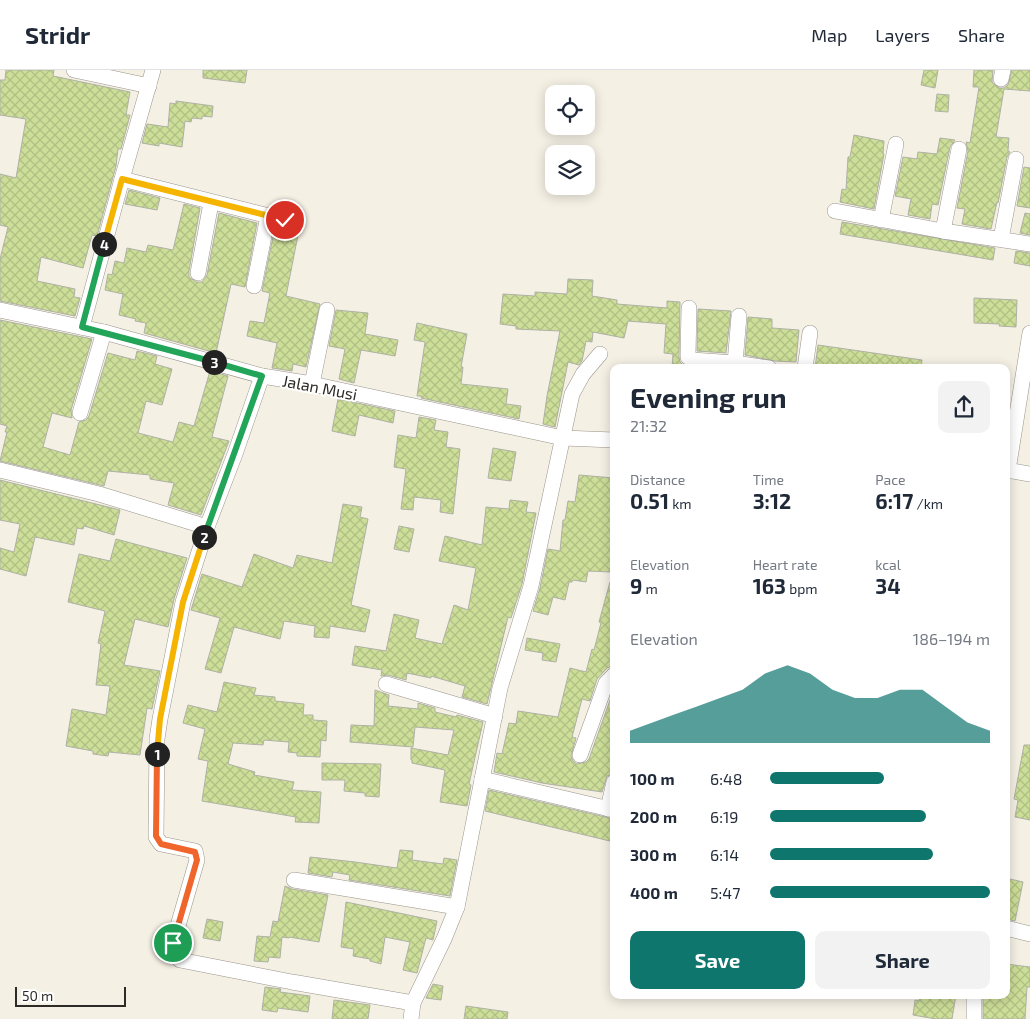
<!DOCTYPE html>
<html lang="en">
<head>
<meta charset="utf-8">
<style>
  body { margin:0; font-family:"Exo 2",sans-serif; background:#f2f2f3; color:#1f2937; height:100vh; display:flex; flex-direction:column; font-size:19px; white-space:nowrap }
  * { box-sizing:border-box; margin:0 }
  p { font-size:16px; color:#747a83 }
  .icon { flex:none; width:28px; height:28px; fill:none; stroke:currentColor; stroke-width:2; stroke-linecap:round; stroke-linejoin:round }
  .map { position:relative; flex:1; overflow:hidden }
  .side { position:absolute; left:610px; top:294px; width:400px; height:635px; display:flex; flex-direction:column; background:#fff; border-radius:10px; box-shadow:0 2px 12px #0003 }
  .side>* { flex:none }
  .fabs { position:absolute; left:545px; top:15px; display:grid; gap:10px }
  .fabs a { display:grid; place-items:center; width:50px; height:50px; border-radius:10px; background:#fff; box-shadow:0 2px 12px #0003; font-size:25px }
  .scale { position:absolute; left:15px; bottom:12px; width:111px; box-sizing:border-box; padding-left:5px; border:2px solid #2d2b27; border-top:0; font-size:14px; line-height:18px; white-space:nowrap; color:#2d2b27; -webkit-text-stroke:4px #fff; paint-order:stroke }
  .pin { position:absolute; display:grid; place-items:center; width:42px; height:42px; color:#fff; margin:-21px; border:2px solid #fff; border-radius:50%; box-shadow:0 1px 5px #0007 }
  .km { position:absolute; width:25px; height:25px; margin:-12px; border-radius:50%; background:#222; color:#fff; font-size:14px; line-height:25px; text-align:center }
  .round { display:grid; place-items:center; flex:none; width:52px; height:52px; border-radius:10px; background:#f2f2f3 }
  .summary { display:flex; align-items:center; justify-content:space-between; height:85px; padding:0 20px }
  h1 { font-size:28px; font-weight:700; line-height:38px }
  .figures { display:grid; grid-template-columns:repeat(3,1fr); gap:8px; height:85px; padding:5px 20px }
  .figures div { display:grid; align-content:center }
  .figures b { font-size:21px; font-weight:700 }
  .figures small { font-size:14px; font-weight:400 }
  .figures p { font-size:14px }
  .chart { height:140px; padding:10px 20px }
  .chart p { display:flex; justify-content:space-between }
  .chart svg { width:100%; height:90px; margin-top:5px; fill:#0f766e; opacity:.7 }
  .cta { display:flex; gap:10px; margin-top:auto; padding:10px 20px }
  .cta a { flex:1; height:58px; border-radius:10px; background:#0f766e; color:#fff; font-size:20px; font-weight:700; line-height:58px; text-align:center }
  .cta a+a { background:#f2f2f3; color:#1f2937 }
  ul { padding:0 20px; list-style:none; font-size:16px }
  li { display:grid; grid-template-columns:80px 60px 1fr; align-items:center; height:38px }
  li i { height:12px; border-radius:6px; background:#0f766e }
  header { display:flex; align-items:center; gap:30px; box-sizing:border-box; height:70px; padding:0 25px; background:#fff; border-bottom:1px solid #e0e1e3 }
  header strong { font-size:24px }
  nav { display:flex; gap:28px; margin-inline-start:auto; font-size:18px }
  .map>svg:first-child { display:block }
</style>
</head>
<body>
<header>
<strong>Stridr</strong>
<nav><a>Map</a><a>Layers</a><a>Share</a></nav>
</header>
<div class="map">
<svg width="1030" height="949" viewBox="0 0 1030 949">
  <defs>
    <pattern id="building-cross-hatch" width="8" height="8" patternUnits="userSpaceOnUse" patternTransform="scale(1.25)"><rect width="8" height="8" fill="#cdde98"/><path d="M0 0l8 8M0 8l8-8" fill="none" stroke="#b0bf83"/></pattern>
  </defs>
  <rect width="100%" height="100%" fill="#f5f0e4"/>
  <!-- building -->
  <g fill="url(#building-cross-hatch)" stroke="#aeb1a5">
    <path d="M 6,0 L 54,0 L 53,6 L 130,22 L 126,45 L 130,45 L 121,79 L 118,79 L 116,96 L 97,166 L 92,165 L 83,198 L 41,187 L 37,211 L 75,219 L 74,227 L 80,228 L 75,246 L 0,231 L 0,189 L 8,157 L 0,155 L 0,104 L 16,108 L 26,49 L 0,45 L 0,10 L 5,10 Z"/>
    <path d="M 203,0 L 247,0 L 245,13 L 203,8 Z"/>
    <path d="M 924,0 L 938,0 L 935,18 L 921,15 Z"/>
    <path d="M 974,0 L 993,0 L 992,12 L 999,18 L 1004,18 L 1008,15 L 1012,0 L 1030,0 L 1030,21 L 1004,19 L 996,67 L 1009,68 L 1008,81 L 1010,82 L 1007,87 L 998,133 L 997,132 L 991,159 L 962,154 L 965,139 L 957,138 L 968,81 L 966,72 L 970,73 L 979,17 L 973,17 Z"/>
    <path d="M 937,24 L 949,25 L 948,42 L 935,41 Z"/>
    <path d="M 176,31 L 213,36 L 212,47 L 202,46 L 202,49 L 192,48 L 191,52 L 185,51 L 182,77 L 159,73 L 159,76 L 142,73 L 147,54 L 168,57 L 170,33 L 176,34 Z"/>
    <path d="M 854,65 L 884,71 L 883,84 L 884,84 L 874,139 L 840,132 L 842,119 L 846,120 L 848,87 L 850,87 Z"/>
    <path d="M 940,68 L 955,70 L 950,77 L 938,135 L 932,134 L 930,149 L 908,145 L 911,129 L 895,126 L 903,87 L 917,89 L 918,82 L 937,84 Z"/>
    <path d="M 1024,97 L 1030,98 L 1030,138 L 1017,136 Z"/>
    <path d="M 129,120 L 160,128 L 157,140 L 125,134 Z"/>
    <path d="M 184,134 L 200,138 L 189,201 L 189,207 L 196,212 L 202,212 L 207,205 L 219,143 L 257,153 L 245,217 L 231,214 L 216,283 L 144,263 L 146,253 L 135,251 L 136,249 L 119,245 L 123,224 L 105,220 L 108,204 L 112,205 L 115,191 L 124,193 L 127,178 L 146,182 L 148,175 L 173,180 Z"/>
    <path d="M 1025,143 L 1030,144 L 1030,165 L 1020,163 Z"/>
    <path d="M 842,152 L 995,178 L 993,190 L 840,164 Z"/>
    <path d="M 275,157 L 299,160 L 286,226 L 320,234 L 306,297 L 293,294 L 292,301 L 272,298 L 277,273 L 247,266 L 250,251 L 264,253 L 270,223 L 262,221 Z"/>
    <path d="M 1016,181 L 1030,183 L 1030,196 L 1014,193 Z"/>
    <path d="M 568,209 L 593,210 L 592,226 L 617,230 L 617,234 L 667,238 L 667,231 L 680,232 L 679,287 L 680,292 L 686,298 L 672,298 L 673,284 L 664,283 L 666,254 L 628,251 L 624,268 L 593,262 L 592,272 L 586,271 L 582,291 L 579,295 L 568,292 L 555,357 L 543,354 L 547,326 L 560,261 L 516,259 L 516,256 L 500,254 L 503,224 L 535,226 L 535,222 L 567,224 Z"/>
    <path d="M 974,228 L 1017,230 L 1016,257 L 999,256 L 1000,254 L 974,253 Z"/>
    <path d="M 698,239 L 731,241 L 726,283 L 697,281 Z"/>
    <path d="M 336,240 L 368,243 L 365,264 L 398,270 L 395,286 L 361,280 L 354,313 L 339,309 L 345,279 L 329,276 Z"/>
    <path d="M 748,247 L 772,249 L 772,258 L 799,260 L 796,292 L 775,291 L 745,285 Z"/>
    <path d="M 0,250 L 92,269 L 71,340 L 72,348 L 52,343 L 43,377 L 70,385 L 79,352 L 86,350 L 89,346 L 108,283 L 135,290 L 137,281 L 157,286 L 155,294 L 172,299 L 162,335 L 146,331 L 138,363 L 173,372 L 179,352 L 194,356 L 210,301 L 228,306 L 212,367 L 229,371 L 201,445 L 168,435 L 174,413 L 150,409 L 150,405 L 108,401 L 104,416 L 0,391 L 7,362 L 5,362 L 7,356 L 0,354 Z"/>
    <path d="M 417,253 L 467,264 L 461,297 L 463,297 L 461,314 L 508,319 L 506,334 L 521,336 L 519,349 L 421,328 L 422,326 L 417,326 L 425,272 L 414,270 Z"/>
    <path d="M 818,275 L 922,290 L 921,298 L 815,298 Z"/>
    <path d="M 338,329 L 395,341 L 393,353 L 359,345 L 355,366 L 332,361 Z"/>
    <path d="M 419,347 L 436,350 L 434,360 L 448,362 L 446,377 L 460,379 L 453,444 L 440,442 L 441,430 L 414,427 L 413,440 L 401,439 L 406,399 L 394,397 L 398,365 L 416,368 Z"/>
    <path d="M 493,378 L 516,382 L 511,411 L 488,408 Z"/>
    <path d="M 579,405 L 614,408 L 614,487 L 612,487 L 611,502 L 588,501 L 586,512 L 573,510 L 572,512 L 569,512 L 565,530 L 553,527 L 548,545 L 533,541 L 540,518 L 548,479 L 560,481 L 563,450 L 565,450 L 568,431 L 575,432 Z"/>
    <path d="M 0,410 L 120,440 L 114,465 L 84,456 L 83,459 L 77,458 L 74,475 L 35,467 L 26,506 L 0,499 L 0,478 L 14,482 L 20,454 L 0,450 Z"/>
    <path d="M 510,430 L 528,432 L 526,442 L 536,443 L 522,514 L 511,548 L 508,547 L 487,634 L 462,627 L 465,616 L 431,606 L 431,608 L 407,603 L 406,610 L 388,605 L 381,606 L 382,600 L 352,595 L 355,576 L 386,581 L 394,544 L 419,550 L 415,568 L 442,574 L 454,535 L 468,540 L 476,498 L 439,491 L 445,466 L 482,475 L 486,437 L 509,439 Z"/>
    <path d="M 343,434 L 362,437 L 360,447 L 368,449 L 351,535 L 370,540 L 365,562 L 330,556 L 329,568 L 314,567 L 315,556 L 284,551 L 280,569 L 234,557 L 221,603 L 205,599 L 220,548 L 191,540 L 202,504 L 242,517 L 254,484 L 293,498 L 297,485 L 332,493 Z"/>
    <path d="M 399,456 L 414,459 L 409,482 L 394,479 Z"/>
    <path d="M 116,469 L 187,488 L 174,529 L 168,557 L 135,549 L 124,595 L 160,601 L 152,639 L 147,638 L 140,685 L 109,682 L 108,686 L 93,684 L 93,681 L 66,676 L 72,639 L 106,645 L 110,616 L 96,615 L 101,574 L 98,573 L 105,541 L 68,532 L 79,484 L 110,491 Z"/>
    <path d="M 610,512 L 614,512 L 614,589 L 612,596 L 607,598 L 597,609 L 590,631 L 582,629 L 572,667 L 576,668 L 571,686 L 573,691 L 577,694 L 586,692 L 589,689 L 614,619 L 614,703 L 607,706 L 602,722 L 542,713 L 494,702 L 497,683 L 502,684 L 509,653 L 516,654 L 518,641 L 558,647 L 570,598 L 586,602 L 592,579 L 594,580 L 601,553 L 599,552 Z"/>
    <path d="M 527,568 L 560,574 L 556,592 L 542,590 L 543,583 L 525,580 Z"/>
    <path d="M 224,612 L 256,618 L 254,625 L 275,627 L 275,631 L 304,634 L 303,645 L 313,645 L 313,650 L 327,651 L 326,671 L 321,670 L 320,687 L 297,686 L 297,683 L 288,682 L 289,672 L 264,670 L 263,675 L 233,673 L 228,694 L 255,702 L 254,705 L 294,712 L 292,720 L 321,722 L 319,753 L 295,752 L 296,747 L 202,731 L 208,691 L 198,689 L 205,659 L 183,653 L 188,635 L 217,642 Z"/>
    <path d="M 375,620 L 389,625 L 388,636 L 418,639 L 418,633 L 435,638 L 435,642 L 456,647 L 457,645 L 483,652 L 469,714 L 471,715 L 467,736 L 440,732 L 445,700 L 412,693 L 412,690 L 411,690 L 411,678 L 448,685 L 454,660 L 415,657 L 413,677 L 350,672 L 351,655 L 374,656 Z"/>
    <path d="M 1024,675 L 1030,675 L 1030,750 L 1015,747 L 1018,730 L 1014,729 Z"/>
    <path d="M 322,693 L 381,694 L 379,727 L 365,726 L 365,723 L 344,721 L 345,710 L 322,710 Z"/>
    <path d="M 489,720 L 614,749 L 614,772 L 485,741 Z"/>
    <path d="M 400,780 L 413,781 L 412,790 L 443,794 L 444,788 L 457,790 L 450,826 L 349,810 L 350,805 L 333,802 L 332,807 L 308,803 L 310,787 L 355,792 L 397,798 Z"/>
    <path d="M 1010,809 L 1023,812 L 1015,851 L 1006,849 L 1006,810 L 1010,811 Z"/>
    <path d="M 285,816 L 292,819 L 328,825 L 319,872 L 289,867 L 289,868 L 282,867 L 280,888 L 269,887 L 268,892 L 254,891 L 257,866 L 270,867 L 273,851 L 278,852 Z"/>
    <path d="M 346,832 L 437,851 L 433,870 L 426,868 L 417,903 L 403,900 L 410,872 L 385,867 L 381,894 L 370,891 L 370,889 L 353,886 L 354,879 L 341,877 Z"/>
    <path d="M 207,849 L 223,852 L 220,871 L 203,868 Z"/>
    <path d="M 1006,894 L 1030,897 L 1030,917 L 1027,917 L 1025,949 L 983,949 L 983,925 L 1006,925 Z"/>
    <path d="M 433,914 L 443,916 L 441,930 L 426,928 Z"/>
    <path d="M 265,917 L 281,919 L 280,922 L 310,926 L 308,942 L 278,938 L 277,942 L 262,940 Z"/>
    <path d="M 920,925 L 956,925 L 952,949 L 936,949 L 913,945 L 915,930 L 919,931 Z"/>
    <path d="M 334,930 L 370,935 L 368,949 L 332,949 Z"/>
    <path d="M 466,936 L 508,942 L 507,949 L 464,949 Z"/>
  </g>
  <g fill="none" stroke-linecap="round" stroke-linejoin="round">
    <defs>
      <g id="street">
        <path d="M 74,0 L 149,16"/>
        <path d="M 1001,9 L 1003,0"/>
        <path d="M 122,109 L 285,150"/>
        <path d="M 835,141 L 943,161 L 1030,174"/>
        <path d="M 881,150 L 896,74"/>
        <path d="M 943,161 L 959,79"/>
        <path d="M 1001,169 L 1016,89"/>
        <path d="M 198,203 L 211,133"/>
        <path d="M 254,216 L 268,146"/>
        <path d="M 689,238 L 688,284 L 688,287 L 692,290 L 735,293 L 739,246"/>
        <path d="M 0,240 L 104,262 L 262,306 L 312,314 L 563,368 L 614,370"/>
        <path d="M 82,257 L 122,109 L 153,0"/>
        <path d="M 734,298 L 735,293 L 769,298"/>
        <path d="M 805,298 L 810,263"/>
        <path d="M 262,306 L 235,384 L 207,457 L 183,532 L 160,649 L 157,669 L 156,767 L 161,774 L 195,781 L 197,790 L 173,873 L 174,884 L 180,890 L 292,912 L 413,933"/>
        <path d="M 312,314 L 327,240"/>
        <path d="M 80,343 L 104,262"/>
        <path d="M 0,400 L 99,424 L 207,457"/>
        <path d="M 1006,400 L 1030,404"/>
        <path d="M 1008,400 L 1030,263"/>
        <path d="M 386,614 L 495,646"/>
        <path d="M 580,685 L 606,613 L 614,605"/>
        <path d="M 482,709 L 614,740"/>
        <path d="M 608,739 L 614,712"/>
        <path d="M 294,810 L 457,837"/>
        <path d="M 1006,858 L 1030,864"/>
        <path d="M 974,925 L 974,949"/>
        <path d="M 411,949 L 413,933 L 444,869 L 457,837 L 500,618 L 531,516 L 572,324 L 583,304 L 600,284"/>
      </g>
    </defs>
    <!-- street casing -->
    <use href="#street" stroke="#9a958b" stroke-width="16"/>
    <!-- street -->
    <use href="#street" stroke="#fff" stroke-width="15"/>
  </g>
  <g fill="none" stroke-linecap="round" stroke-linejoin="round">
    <defs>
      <path id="split-1" d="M 157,684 L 156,766 L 161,774 L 195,782 L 197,790 L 173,873"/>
      <path id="split-2" d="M 157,684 L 160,649 L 183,532 L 204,467"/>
      <path id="split-3" d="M 204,467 L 262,306 L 214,292"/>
      <path id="split-4" d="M 104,174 L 82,257 L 214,292"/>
      <path id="split-5" d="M 104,174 L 122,109 L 285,150"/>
    </defs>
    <!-- split-1 casing -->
    <use href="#split-1" stroke="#fff" stroke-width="10"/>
    <!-- split-2 casing -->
    <use href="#split-2" stroke="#fff" stroke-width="10"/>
    <!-- split-3 casing -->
    <use href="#split-3" stroke="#fff" stroke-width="10"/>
    <!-- split-4 casing -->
    <use href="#split-4" stroke="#fff" stroke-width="10"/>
    <!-- split-5 casing -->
    <use href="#split-5" stroke="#fff" stroke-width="10"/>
    <!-- split-1 -->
    <use href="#split-1" stroke="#f0652b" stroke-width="6"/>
    <!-- split-2 -->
    <use href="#split-2" stroke="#f5b400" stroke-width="6"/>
    <!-- split-3 -->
    <use href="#split-3" stroke="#22a559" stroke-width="6"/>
    <!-- split-4 -->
    <use href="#split-4" stroke="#22a559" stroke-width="6"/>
    <!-- split-5 -->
    <use href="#split-5" stroke="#f5b400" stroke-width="6"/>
  </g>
  <g text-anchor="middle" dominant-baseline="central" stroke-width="4" stroke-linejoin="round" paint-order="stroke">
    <!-- street labels -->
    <g font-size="16" fill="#2d2b27" stroke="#fff">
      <text transform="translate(320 317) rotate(11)">Jalan Musi</text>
    </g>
  </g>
</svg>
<div class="fabs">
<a><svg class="icon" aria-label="locate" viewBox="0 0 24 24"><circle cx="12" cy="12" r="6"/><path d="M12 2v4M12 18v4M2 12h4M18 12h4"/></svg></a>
<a><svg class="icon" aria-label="layers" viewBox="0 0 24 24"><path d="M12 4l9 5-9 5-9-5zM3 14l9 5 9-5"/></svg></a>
</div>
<div class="scale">50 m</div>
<div class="pin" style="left:173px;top:873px;background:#1e9e55"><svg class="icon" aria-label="arrive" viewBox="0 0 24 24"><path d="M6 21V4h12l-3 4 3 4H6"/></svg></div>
<div class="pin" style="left:285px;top:150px;background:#d93025"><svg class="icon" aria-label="check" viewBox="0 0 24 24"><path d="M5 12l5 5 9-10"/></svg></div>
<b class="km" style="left:157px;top:684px">1</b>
<b class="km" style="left:204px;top:467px">2</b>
<b class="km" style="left:214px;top:292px">3</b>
<b class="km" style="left:104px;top:174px">4</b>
<section class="side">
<div class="summary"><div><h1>Evening run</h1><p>21:32</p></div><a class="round"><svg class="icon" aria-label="share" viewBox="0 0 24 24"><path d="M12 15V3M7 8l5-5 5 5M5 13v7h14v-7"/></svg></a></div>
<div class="figures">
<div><p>Distance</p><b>0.51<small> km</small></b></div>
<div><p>Time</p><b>3:12</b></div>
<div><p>Pace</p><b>6:17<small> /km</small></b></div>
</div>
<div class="figures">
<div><p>Elevation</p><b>9<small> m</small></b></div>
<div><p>Heart rate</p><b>163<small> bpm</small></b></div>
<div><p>kcal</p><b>34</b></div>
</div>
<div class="chart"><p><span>Elevation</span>186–194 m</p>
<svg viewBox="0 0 160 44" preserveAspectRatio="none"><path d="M0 44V38L10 34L20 30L30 26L40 22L50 18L60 10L70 6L80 10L90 18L100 22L110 22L120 18L130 18L140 26L150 34L160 38V44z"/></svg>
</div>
<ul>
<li><b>100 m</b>6:48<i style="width:52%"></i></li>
<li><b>200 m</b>6:19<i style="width:71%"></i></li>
<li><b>300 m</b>6:14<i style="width:74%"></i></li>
<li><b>400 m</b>5:47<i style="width:100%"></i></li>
</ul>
<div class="cta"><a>Save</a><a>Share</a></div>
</section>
</div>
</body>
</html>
